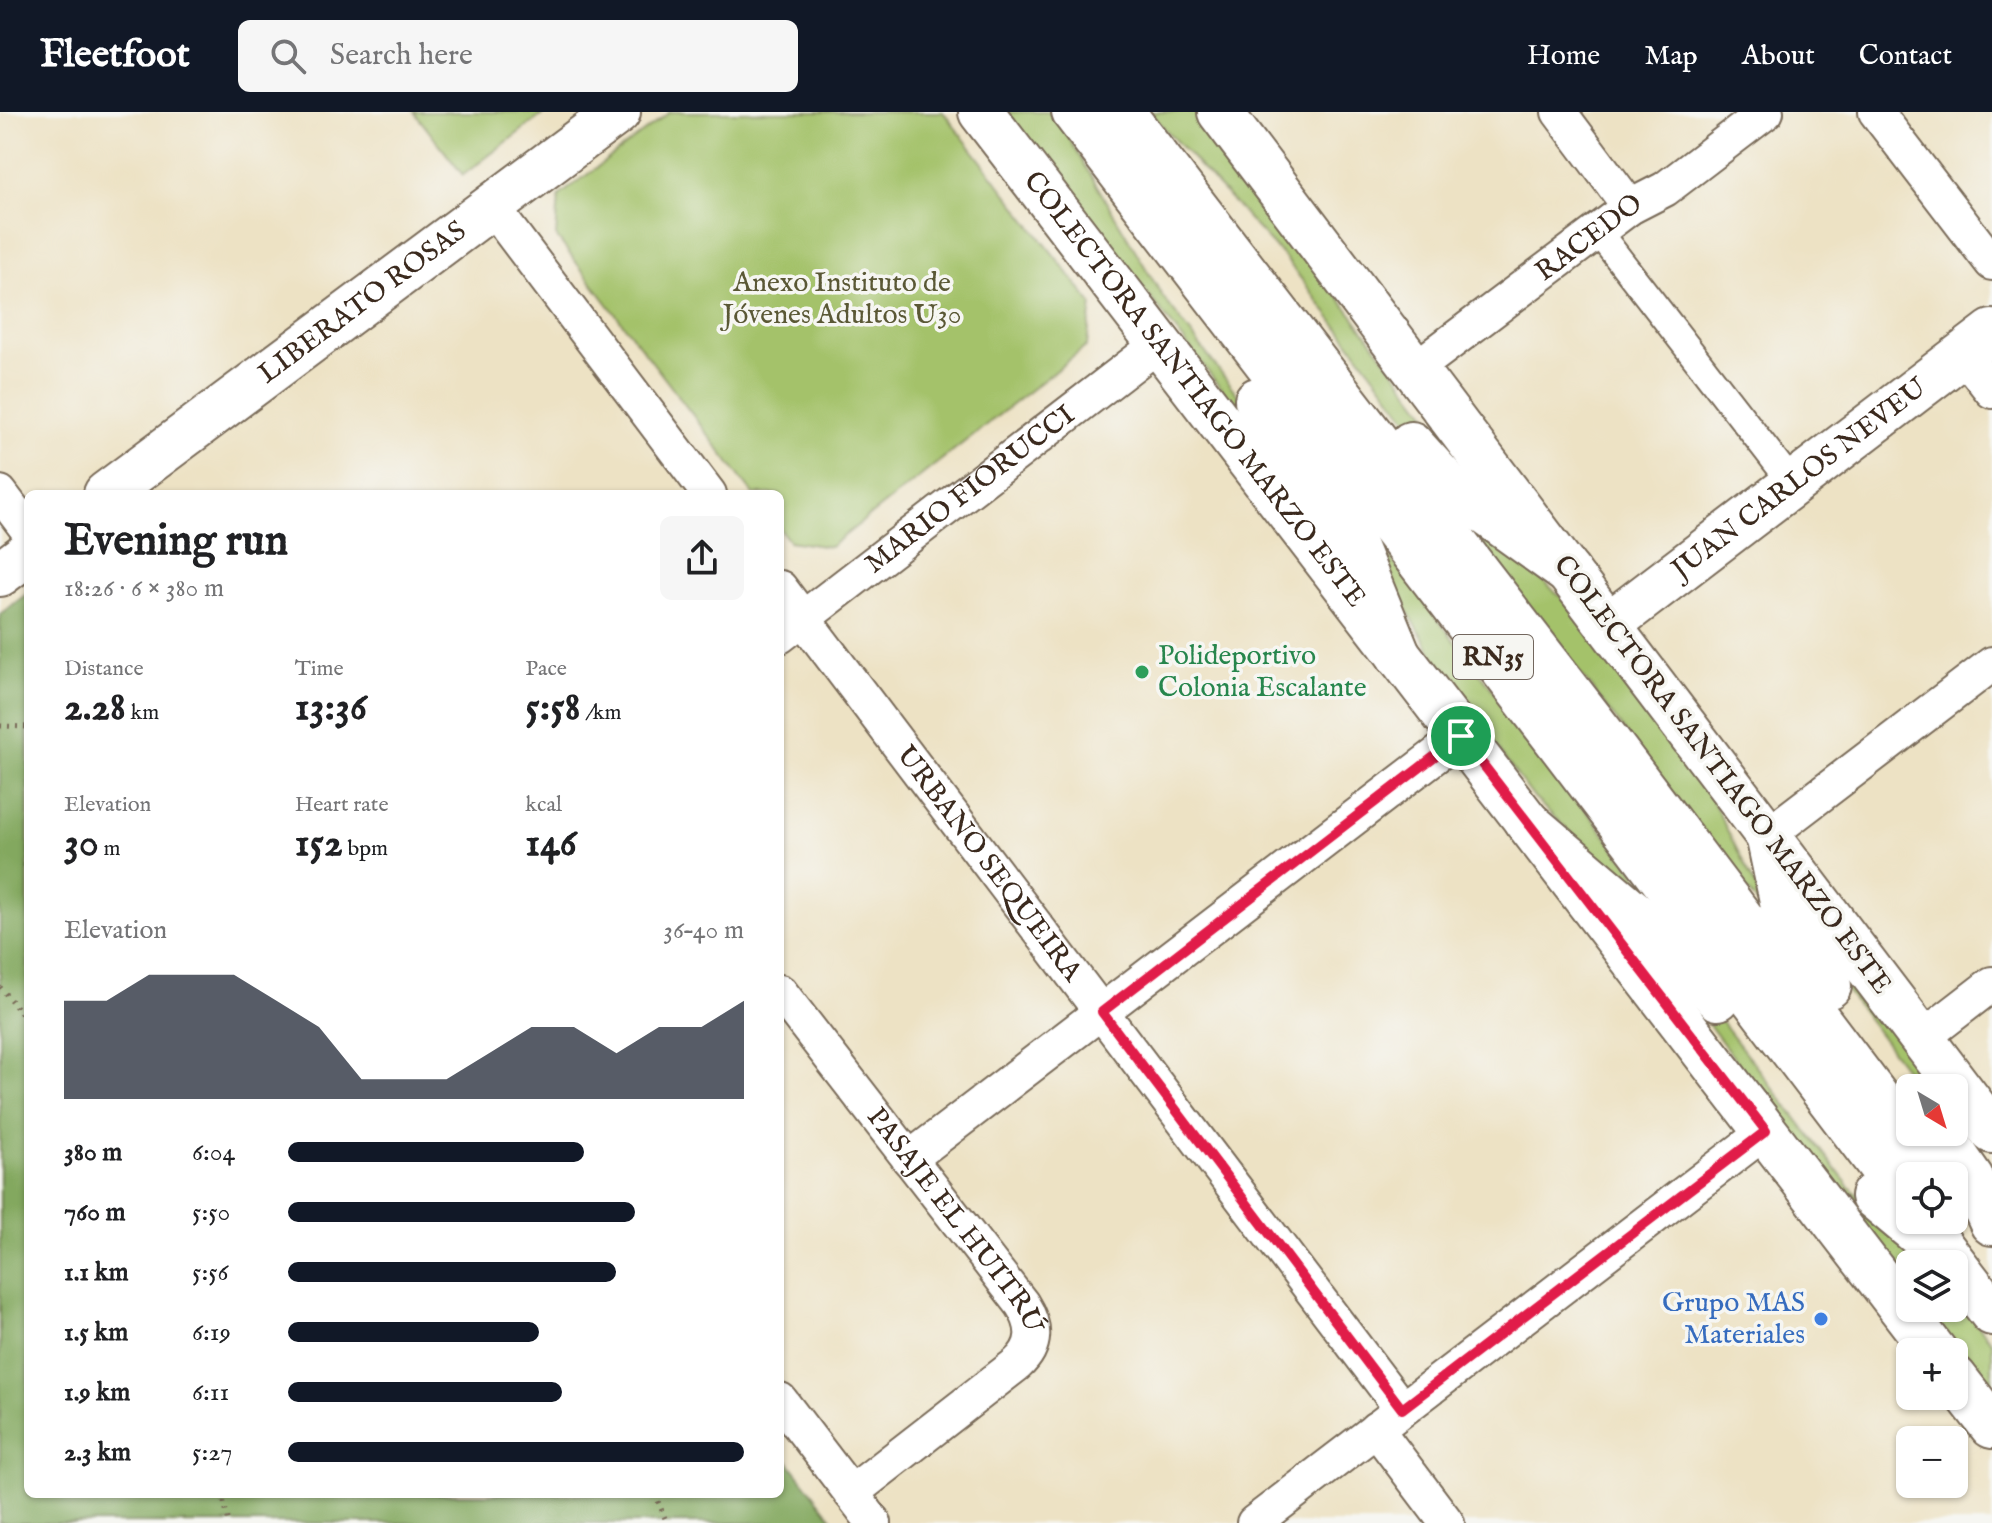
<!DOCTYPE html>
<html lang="en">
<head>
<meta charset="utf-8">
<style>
  body { margin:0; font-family:"IM FELL English",serif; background:#f6f6f6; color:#202124; height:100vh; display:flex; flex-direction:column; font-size:30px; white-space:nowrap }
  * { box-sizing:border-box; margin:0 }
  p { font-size:26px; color:#757577 }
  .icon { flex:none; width:44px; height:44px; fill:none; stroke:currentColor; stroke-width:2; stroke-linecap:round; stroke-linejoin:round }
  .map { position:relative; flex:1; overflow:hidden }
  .details { position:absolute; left:24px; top:378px; width:760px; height:1008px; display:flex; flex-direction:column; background:#fff; border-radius:12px; box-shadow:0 2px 6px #0004 }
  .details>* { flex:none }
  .needle { width:52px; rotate:142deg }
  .fabs { position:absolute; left:1896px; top:962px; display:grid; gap:16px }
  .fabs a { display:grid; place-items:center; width:72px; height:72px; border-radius:12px; background:#fff; box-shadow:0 2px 6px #0004; font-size:40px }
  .pin { position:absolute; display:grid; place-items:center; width:68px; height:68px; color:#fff; margin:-34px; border:4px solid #fff; border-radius:50%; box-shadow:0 2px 8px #0007 }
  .round { display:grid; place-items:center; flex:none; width:84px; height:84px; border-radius:12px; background:#f6f6f6 }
  .summary { display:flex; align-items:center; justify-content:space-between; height:136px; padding:0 40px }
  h1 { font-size:44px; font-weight:700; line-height:60px }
  .stats { display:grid; grid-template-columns:repeat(3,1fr); gap:12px; height:136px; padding:8px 40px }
  .stats div { display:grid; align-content:center }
  .stats b { font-size:40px; font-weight:700 }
  .stats small { font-size:22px; font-weight:400 }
  .stats p { font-size:22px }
  .chart { height:224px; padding:16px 40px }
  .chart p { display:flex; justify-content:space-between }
  .chart svg { width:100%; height:144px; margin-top:8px; fill:#111827; opacity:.7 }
  ul { padding:0 40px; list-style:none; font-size:26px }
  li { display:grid; grid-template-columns:128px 96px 1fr; align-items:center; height:60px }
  li i { height:20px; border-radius:10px; background:#111827 }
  header { display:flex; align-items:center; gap:48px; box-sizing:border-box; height:112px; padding:0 40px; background:#111827; color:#fff }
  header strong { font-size:38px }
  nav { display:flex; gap:44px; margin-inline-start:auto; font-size:28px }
  .search { width:560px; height:72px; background:#f6f6f6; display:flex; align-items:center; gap:20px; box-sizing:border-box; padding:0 28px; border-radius:12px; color:#757577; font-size:30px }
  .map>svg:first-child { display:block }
</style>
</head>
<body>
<header>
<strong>Fleetfoot</strong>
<div class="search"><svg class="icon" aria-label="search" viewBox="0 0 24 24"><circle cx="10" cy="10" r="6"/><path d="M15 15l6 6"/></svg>Search here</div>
<nav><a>Home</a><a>Map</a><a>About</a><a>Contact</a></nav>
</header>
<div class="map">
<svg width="1992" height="1411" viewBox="0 0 1992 1411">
  <rect width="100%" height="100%" fill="#f6f6f2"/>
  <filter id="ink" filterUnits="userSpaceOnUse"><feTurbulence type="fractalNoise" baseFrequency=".0125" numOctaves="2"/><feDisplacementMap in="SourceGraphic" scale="16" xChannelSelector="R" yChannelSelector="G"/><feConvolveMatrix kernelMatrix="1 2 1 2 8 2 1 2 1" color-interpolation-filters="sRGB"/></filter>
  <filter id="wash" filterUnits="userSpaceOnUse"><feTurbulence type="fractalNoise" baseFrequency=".006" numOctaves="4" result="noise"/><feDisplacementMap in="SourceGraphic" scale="32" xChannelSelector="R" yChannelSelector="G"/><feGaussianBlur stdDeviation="1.8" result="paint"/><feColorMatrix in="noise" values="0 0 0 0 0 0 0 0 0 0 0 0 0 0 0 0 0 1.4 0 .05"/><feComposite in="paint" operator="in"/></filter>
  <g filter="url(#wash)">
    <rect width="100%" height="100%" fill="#ede2c4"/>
    <!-- green -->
    <g fill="#a4c26a" stroke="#707644" stroke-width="2">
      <path d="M 414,0 L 546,0 L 463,63 Z"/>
      <path d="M 670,0 L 943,0 L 1092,192 L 1087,234 L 830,435 L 789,429 L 780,417 L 780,382 L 753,382 L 556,124 L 559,84 Z"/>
      <path d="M 1006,0 L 1052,0 L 1055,3 L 1163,185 L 1295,358 L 1328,414 Z"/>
      <path d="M 1149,0 L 1199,0 L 1482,375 L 1420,323 L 1285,146 Z"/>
      <path d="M 1461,397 L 1568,491 L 1702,668 L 1765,793 L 1763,798 L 1456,401 Z"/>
      <path d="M 1359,406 L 1673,810 L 1671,815 L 1534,686 L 1454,579 L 1357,412 Z"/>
      <path d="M 1791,785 L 1940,976 L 1920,976 L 1820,844 Z"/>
      <path d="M 1643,825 L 1706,890 L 1849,1074 L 1923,1152 L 1910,1152 L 1910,1180 Z"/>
      <path d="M 1954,1184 L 1992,1230 L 1992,1288 L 1922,1196 L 1954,1196 Z"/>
    </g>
    <!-- forest -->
    <path fill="#83a85e" stroke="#5f693e" stroke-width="2" d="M 28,481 L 28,1382 L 780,1382 L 780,1339 L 836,1411 L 0,1411 L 0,502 Z"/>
  </g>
  <g filter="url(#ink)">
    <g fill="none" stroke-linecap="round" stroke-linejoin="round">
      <defs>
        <path id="pedestrian" d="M 1598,120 L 1793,372"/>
        <g id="minor">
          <path d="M 1559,0 L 1630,95"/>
          <path d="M 1876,0 L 1992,151"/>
          <path d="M 492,95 L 709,382"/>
          <path d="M 1963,242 L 1992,279"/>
          <path id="s1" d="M 1415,257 L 1630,95 L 1665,77 L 1766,0"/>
          <path d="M 0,381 L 28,418"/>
          <path id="s2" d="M 780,476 L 1402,1297"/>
          <path id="s3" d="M 780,524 L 1159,232"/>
          <path d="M 1768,723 L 1992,552"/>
          <path id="s4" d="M 780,880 L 1022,1192 C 1036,1214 1037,1234 1017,1252 L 851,1381"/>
          <path d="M 1922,926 L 1992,872"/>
          <path d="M 909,1047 L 1461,624"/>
          <path d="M 780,1288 L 874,1411"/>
          <path d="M 1376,1317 L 1447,1411"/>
          <path d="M 1254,1411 L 1766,1019"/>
        </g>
        <g id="tertiary">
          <path id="s5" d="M 981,0 L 1935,1240"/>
          <path id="s6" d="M 106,382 L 618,0"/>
          <path d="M 0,462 L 28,441"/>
          <path d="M 1608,513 L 1992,1019"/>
          <path d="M 1954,1265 L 1992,1314"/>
        </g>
        <g id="secondary">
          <path id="s7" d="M 1220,0 L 1608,513 L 1992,220"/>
        </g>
        <g id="trunk">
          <path d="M 1074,0 L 1550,619 L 1910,1093"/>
          <path d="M 1122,0 L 1609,631 L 1936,1064"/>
          <path d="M 1257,288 L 1326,380 L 1344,409 L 1399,544"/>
          <path d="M 1411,332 L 1451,376 L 1569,461"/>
          <path d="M 1526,709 L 1674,835 L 1718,886"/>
          <path d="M 1768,723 L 1786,808 L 1800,836 L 1829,874"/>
          <path d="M 1939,1020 L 1971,1066 L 1992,1111"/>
          <path d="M 1873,1084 L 1953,1151"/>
          <path d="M 1937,1129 L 1992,1201"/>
        </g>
      </defs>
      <!-- pedestrian casing -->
      <use href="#pedestrian" stroke="#796a58" stroke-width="30"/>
      <!-- minor casing -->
      <use href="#minor" stroke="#796a58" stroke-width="38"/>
      <!-- tertiary casing -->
      <use href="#tertiary" stroke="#796a58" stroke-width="48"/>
      <!-- secondary casing -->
      <use href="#secondary" stroke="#796a58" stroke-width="48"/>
      <!-- trunk casing -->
      <use href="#trunk" stroke="#796a58" stroke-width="48"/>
      <!-- path -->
      <g stroke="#796a58" stroke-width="5" stroke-dasharray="2 6" stroke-linecap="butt">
        <path d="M 0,614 L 28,615"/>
        <path d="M 0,875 L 28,910"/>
        <path d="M 222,1382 L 229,1411"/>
        <path d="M 655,1382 L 667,1411"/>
      </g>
      <!-- pedestrian -->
      <use href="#pedestrian" stroke="#fff" stroke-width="26"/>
      <!-- minor -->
      <use href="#minor" stroke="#fff" stroke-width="34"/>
      <!-- tertiary -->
      <use href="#tertiary" stroke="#fff" stroke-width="44"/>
      <!-- secondary -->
      <use href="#secondary" stroke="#fff" stroke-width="44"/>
      <!-- trunk -->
      <use href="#trunk" stroke="#fff" stroke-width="44"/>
    </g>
  </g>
  <g fill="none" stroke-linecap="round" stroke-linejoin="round" filter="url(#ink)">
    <defs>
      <path id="route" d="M 1461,624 L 1766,1019 L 1402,1297 L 1102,900 Z"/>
    </defs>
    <!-- route casing -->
    <use href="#route" stroke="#fff" stroke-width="16"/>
    <!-- route -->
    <use href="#route" stroke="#e11d48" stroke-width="10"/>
  </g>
  <!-- markers -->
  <circle fill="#2e9e5b" stroke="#f6f6f2" stroke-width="3" cx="1142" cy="560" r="8"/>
  <circle fill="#3f7fe0" stroke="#f6f6f2" stroke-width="3" cx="1821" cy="1207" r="8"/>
  <g text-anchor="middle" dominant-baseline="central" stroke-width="7" stroke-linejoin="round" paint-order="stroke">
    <!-- shield labels -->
    <rect fill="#f6f6f2" stroke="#73675e" stroke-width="2" x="1453" y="523" width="80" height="44" rx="6"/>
    <g font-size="26" font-weight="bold" fill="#3b2a1e">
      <text x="1493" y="545">RN35</text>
    </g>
    <!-- street labels -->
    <g font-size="28" fill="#3b2a1e" stroke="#f6f6f2">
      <text stroke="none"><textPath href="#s1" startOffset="218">RACEDO</textPath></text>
      <text stroke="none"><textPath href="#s6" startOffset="320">LIBERATO ROSAS</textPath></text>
      <text stroke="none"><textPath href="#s5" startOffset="350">COLECTORA SANTIAGO MARZO ESTE</textPath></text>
      <text stroke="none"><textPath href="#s7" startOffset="884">JUAN CARLOS NEVEU</textPath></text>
      <text stroke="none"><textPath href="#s3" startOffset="240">MARIO FIORUCCI</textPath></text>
      <text transform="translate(1722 663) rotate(53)">COLECTORA SANTIAGO MARZO ESTE</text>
      <text stroke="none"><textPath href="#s2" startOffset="346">URBANO SEQUEIRA</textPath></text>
      <text stroke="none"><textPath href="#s4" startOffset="288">PASAJE EL HUITRÚ</textPath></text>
    </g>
    <!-- park labels -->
    <g font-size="28" fill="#5a5835" stroke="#f6f6f2">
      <text x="842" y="171">Anexo Instituto de<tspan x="842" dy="32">Jóvenes Adultos U30</tspan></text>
    </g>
    <!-- leisure labels -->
    <g font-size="28" fill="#27864d" stroke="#f6f6f2" text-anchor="start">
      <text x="1158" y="544">Polideportivo<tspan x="1158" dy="32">Colonia Escalante</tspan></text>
    </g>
    <!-- shop labels -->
    <g font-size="28" fill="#366cbe" stroke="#f6f6f2" text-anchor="end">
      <text x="1805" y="1191">Grupo MAS<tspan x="1805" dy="32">Materiales</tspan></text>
    </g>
  </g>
</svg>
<div class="fabs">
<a><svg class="needle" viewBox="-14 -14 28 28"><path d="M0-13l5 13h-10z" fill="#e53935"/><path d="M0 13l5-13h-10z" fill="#757577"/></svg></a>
<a><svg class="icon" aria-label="locate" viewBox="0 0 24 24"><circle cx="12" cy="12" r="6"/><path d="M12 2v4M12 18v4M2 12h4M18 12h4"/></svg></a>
<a><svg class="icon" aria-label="layers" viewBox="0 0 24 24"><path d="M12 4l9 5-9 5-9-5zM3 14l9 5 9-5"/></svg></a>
<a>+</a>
<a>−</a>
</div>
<div class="pin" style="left:1461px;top:624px;background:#1e9e55"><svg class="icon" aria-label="arrive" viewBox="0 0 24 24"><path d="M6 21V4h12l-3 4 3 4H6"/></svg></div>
<section class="details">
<div class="summary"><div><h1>Evening run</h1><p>18:26 · 6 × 380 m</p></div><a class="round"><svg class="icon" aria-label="share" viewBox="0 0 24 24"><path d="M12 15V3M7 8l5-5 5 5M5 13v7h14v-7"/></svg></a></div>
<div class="stats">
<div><p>Distance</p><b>2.28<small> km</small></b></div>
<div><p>Time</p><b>13:36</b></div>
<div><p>Pace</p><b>5:58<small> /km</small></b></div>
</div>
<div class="stats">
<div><p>Elevation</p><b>30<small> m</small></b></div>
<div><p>Heart rate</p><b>152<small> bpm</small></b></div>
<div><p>kcal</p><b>146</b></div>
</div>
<div class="chart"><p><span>Elevation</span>36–40 m</p>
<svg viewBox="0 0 160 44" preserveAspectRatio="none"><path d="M0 44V14L10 14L20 6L30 6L40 6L50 14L60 22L70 38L80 38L90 38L100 30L110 22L120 22L130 30L140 22L150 22L160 14V44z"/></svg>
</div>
<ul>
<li><b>380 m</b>6:04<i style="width:65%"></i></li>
<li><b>760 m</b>5:50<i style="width:76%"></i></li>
<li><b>1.1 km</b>5:56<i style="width:72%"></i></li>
<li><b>1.5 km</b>6:19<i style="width:55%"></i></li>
<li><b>1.9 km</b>6:11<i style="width:60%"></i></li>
<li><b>2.3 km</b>5:27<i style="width:100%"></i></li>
</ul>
</section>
</div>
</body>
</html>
